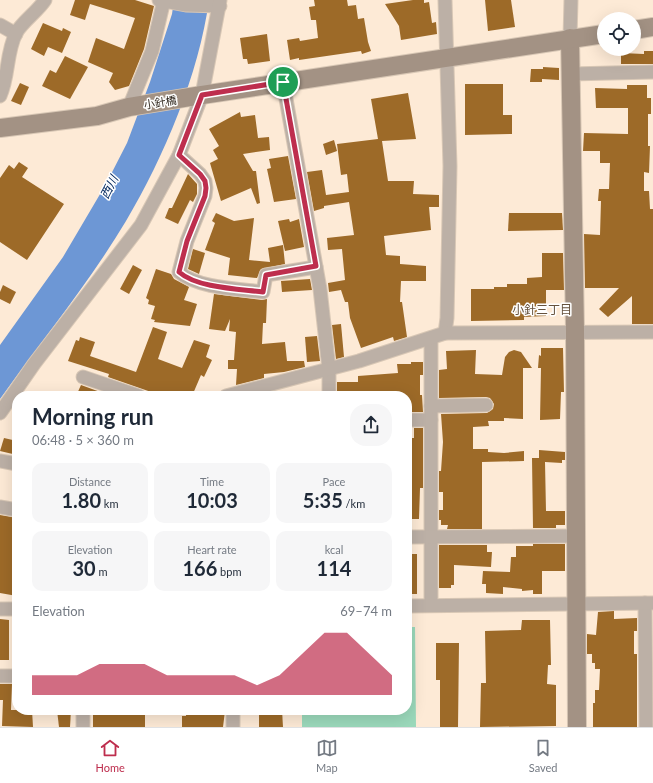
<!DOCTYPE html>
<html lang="en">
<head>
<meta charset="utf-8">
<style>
  body { margin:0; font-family:Lato,"Noto Sans JP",sans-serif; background:#f6f6f7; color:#1f2937; height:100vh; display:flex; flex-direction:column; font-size:15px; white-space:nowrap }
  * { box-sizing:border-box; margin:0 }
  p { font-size:13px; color:#747a83 }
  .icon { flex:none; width:22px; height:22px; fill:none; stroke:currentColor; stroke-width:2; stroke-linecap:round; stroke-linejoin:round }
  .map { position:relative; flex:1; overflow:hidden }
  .sheet { position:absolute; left:12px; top:391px; width:400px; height:324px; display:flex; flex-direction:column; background:#fff; border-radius:16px; box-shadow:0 4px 16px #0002 }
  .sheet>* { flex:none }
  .controls { position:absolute; left:597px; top:12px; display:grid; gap:8px }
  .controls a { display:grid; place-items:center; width:44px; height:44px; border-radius:50%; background:#fff; box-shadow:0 4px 16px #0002; font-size:20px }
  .pin { position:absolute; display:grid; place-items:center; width:34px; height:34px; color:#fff; margin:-17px; border:2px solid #fff; border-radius:50%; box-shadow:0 1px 4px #0007 }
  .round { display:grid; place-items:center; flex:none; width:42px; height:42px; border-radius:16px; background:#f6f6f7 }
  .summary { display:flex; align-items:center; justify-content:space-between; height:68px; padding:0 20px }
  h1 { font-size:22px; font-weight:700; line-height:30px }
  .figures { display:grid; grid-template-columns:repeat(3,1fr); gap:6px; height:68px; padding:4px 20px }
  .figures div { display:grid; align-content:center; border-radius:10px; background:#f6f6f7; text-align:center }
  .figures b { font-size:20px; font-weight:700 }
  .figures small { font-size:11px; font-weight:400 }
  .figures p { font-size:11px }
  .chart { height:112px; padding:8px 20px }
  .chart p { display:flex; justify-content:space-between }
  .chart svg { width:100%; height:72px; margin-top:4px; fill:#be2e4e; opacity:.7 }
  .tabs { display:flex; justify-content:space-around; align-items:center; height:56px; border-top:1px solid #e0e1e3; background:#fff; font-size:11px; color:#747a83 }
  .tabs a { display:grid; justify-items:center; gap:2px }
  .tabs .on { color:#be2e4e }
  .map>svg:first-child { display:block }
</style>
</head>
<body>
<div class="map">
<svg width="653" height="727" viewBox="0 0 653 727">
  <rect width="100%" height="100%" fill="#fdead6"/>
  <!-- green -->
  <path fill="#9bd9bb" d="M 407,627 L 415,627 L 416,727 L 302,727 L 302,710 L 407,710 Z"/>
  <!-- water -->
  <path fill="#6d97d5" d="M 174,0 L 209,0 C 199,74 164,157 126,221 C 89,283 42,340 0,399 L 0,345 L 63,257 L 106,184 L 127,143 L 150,82 L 172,14 Z"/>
  <!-- building -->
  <g fill="#9d6a28">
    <path d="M 75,0 L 135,0 L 154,6 L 144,49 L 129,86 L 115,90 L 109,82 L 113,73 L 88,62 L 96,38 L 124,49 L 135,18 L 90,4 L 85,20 L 70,15 Z"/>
    <path d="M 314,0 L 347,0 L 348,6 L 356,5 L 358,19 L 364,18 L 368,42 L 371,51 L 362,54 L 361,51 L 299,60 L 299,58 L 290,60 L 287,40 L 299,38 L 300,41 L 318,38 L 316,20 L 311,20 L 309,7 L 315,6 Z"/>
    <path d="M 413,0 L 424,0 L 424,3 L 429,2 L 432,23 L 436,22 L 437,34 L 401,40 L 399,26 L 385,4 Z"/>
    <path d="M 485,0 L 511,0 L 515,27 L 488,31 Z"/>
    <path d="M 43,23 L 62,31 L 63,28 L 71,32 L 62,53 L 48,47 L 44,56 L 31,49 Z"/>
    <path d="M 267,34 L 270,61 L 248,64 L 247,59 L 243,59 L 240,38 Z"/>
    <path d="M 644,51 L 653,51 L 653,64 L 621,64 L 621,53 L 644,54 Z"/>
    <path d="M 65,56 L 88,67 L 70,99 L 42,86 L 50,70 L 56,73 Z"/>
    <path d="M 543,67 L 559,68 L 559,80 L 542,79 L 542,82 L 530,82 L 531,69 L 543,69 Z"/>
    <path d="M 20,83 L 29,87 L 21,105 L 11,101 Z"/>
    <path d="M 465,84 L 503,84 L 503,115 L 512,115 L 512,134 L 465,135 Z"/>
    <path d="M 627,85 L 647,85 L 647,98 L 651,98 L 651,114 L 648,114 L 648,146 L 650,146 L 649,173 L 644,172 L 644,191 L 649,191 L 650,209 L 653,209 L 653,324 L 632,324 L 632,296 L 608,317 L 599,309 L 619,288 L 585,288 L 584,234 L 600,235 L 601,201 L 598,201 L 599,189 L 609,189 L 610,163 L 600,163 L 600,151 L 583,151 L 584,133 L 628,134 L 628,108 L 596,108 L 595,88 L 627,89 Z"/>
    <path d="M 408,93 L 416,139 L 382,141 L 388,181 L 414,181 L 413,194 L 439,195 L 439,207 L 429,207 L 431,230 L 384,236 L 386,255 L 400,256 L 400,264 L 426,266 L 426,281 L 401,281 L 400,302 L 402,302 L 407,337 L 394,341 L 393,337 L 361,348 L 350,318 L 348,302 L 345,302 L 341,290 L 329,292 L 328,283 L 345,280 L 342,249 L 328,250 L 327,238 L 354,235 L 349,202 L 324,206 L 324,208 L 314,211 L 307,172 L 322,170 L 326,195 L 349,192 L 347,174 L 341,175 L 337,144 L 378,139 L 371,99 Z"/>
    <path d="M 240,112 L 241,117 L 255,115 L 258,138 L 269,137 L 270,150 L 243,154 L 253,171 L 256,171 L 260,203 L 257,204 L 251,188 L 221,201 L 210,163 L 218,159 L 213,150 L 219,146 L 209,129 Z"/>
    <path d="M 334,140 L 337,151 L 326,155 L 323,144 Z"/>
    <path d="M 288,156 L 296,199 L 274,202 L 267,169 L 271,168 L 269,159 Z"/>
    <path d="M 19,162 L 28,168 L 22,177 L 64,204 L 27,260 L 0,242 L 0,178 L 9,165 L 14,169 Z"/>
    <path d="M 188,174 L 197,184 L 197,194 L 193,202 L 190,200 L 178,224 L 165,218 L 169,208 L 172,208 Z"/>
    <path d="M 216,213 L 234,221 L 254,218 L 249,260 L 270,262 L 268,248 L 283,245 L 285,264 L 261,269 L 257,278 L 228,275 L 230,258 L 205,250 L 215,223 L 212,221 Z"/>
    <path d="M 509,213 L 562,213 L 563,230 L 508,231 Z"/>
    <path d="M 289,219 L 290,222 L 299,219 L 304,247 L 285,251 L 278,221 Z"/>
    <path d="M 193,249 L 205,253 L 199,274 L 188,269 Z"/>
    <path d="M 542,253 L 563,253 L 564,290 L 546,290 L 546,316 L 524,317 L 524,320 L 471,321 L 471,289 L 494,289 L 494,287 L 507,287 L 507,284 L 527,284 L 527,278 L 542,277 Z"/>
    <path d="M 133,265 L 142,270 L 129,294 L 120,289 Z"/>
    <path d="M 156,269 L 171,274 L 174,279 L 189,287 L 184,300 L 197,304 L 190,326 L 154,322 L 155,320 L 151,319 L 155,306 L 148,304 L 149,300 L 146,298 Z"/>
    <path d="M 310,279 L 312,290 L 282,292 L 281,281 Z"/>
    <path d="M 3,285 L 16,292 L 10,304 L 0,299 L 0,292 Z"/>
    <path d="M 214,294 L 262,300 L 267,299 L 266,323 L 263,323 L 262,344 L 285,342 L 287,361 L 304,361 L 305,367 L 284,372 L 264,374 L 264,378 L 236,385 L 237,369 L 228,369 L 228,360 L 234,360 L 236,332 L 229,331 L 230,319 L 225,331 L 209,329 Z"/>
    <path d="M 341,324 L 344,357 L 336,359 L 332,325 Z"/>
    <path d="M 153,327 L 167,332 L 158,359 L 182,368 L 194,340 L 210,345 L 206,357 L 212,360 L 204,377 L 201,375 L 192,396 L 171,396 L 155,391 L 154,393 L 108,377 L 109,374 L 68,361 L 76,340 L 79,341 L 80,337 L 95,342 L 90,356 L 136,372 Z"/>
    <path d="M 317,336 L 320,361 L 307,362 L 305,337 Z"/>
    <path d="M 541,348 L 563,348 L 564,392 L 561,392 L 560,419 L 540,420 L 541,368 L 538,368 L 539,355 L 541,356 Z"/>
    <path d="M 476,350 L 475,374 L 502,375 L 505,357 L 509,352 L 514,350 L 521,352 L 532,368 L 523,368 L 523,419 L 504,418 L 504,421 L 488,421 L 489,426 L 473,427 L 473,449 L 488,449 L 488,452 L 504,453 L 524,451 L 524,461 L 482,462 L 482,529 L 447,529 L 448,525 L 441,525 L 441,520 L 439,520 L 439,510 L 443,510 L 443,492 L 439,492 L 439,471 L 441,471 L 443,442 L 441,414 L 487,413 L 493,409 L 494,404 L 490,398 L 486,397 L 439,398 L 439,370 L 447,369 L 446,351 Z"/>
    <path d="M 411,362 L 423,362 L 423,375 L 420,375 L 420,395 L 422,395 L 423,412 L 408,412 L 407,396 L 337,394 L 337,382 L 358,382 L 358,376 L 398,373 L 397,364 L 411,364 Z"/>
    <path d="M 81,385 L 103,393 L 114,396 L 76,396 Z"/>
    <path d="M 414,428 L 423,428 L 423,488 L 420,488 L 419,519 L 408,519 L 408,450 L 410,450 L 410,438 L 414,438 Z"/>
    <path d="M 4,438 L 17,441 L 17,455 L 0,451 Z"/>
    <path d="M 539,450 L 565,452 L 565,460 L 562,460 L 562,463 L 545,462 L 546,511 L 565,511 L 565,525 L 556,525 L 556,528 L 533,528 L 532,458 L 539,458 Z"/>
    <path d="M 0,515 L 17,518 L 17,596 L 0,593 Z"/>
    <path d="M 533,544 L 565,544 L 565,571 L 542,571 L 542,594 L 533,594 L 533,590 L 522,591 L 522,589 L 503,587 L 503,594 L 486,593 L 486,584 L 482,584 L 483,571 L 510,572 L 511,557 L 516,557 L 516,546 L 533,546 Z"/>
    <path d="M 439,545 L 487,545 L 487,552 L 492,552 L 491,567 L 454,565 L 454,585 L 451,585 L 451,588 L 439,588 Z"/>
    <rect x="407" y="554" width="10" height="40"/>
    <path d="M 614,611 L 614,619 L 637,618 L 637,631 L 634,631 L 634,654 L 637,654 L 637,727 L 593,727 L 593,703 L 595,703 L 595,690 L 599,690 L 600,669 L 595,669 L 595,663 L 592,663 L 592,654 L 587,654 L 587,634 L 596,635 L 598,612 Z"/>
    <path d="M 0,619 L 9,620 L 9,660 L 0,660 Z"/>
    <path d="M 522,620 L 550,620 L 551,665 L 548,665 L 547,684 L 556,685 L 556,726 L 480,727 L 481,683 L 486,683 L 485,631 L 521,630 Z"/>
    <path d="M 436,643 L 459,643 L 458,727 L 440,727 L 440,680 L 436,680 Z"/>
    <path d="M 0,684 L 12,684 L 11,710 L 32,710 L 33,727 L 2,726 L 3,700 L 0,700 Z"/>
    <path d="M 57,710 L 71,710 L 70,727 L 59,727 Z"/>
    <path d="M 108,710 L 145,710 L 145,727 L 93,727 L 93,713 L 108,712 Z"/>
    <path d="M 197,710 L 225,711 L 223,727 L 182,727 L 182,716 L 186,716 L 186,712 L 197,712 Z"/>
    <path d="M 259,710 L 282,710 L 283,727 L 259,727 Z"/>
  </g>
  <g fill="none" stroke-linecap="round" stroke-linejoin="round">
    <defs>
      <g id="street">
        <path d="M 159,0 L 186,5 L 220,6"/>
        <path d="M 0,25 L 16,34"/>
        <path d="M 570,38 L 571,0"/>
        <path d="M 570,74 L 653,72"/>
        <path d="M 283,82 L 320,289 L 329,369 L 329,396"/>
        <path d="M 0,96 C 9,76 6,53 16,33 C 22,22 38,11 45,0"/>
        <path d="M 129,107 L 152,51 L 164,0"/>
        <path d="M 179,155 L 200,174 L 205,181 L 206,188 L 205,196 L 187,241 L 179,272 C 197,288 239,289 263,292 L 266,275 L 316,267"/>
        <path d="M 445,333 L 447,318 L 450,166 L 445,0"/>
        <path d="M 431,338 L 431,605"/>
        <path d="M 83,377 L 139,396"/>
        <path d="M 226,396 L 359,361 L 445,333 L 653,332"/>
        <path d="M 431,406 L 486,405"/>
        <path d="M 0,413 L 34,364 L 141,225 L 179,155 L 202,95 L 220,0"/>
        <path d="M 407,420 L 431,420"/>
        <path d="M 0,461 L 17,464"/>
        <path d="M 0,507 L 17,510"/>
        <path d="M 407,537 L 577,536"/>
        <path d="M 645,603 L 646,727"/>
        <path d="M 407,606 L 653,603"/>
        <path d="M 0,609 L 17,609"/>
        <path d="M 0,676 L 17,676"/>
        <path d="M 83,710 L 83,727"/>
        <path d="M 233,710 L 233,727"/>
      </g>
      <g id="secondary">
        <path d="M 634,30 L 653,27"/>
        <path d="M 570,38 L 575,331 L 577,727"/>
        <path d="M 0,128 L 97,116 L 129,107 L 202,95 L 604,34"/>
      </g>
    </defs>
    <!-- street casing -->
    <use href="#street" stroke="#d8c7b5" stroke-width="15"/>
    <!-- secondary casing -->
    <use href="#secondary" stroke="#d8c7b5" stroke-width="20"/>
    <!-- street -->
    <use href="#street" stroke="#bcb0a6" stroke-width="13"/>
    <!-- secondary -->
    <use href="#secondary" stroke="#a39284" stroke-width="18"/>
  </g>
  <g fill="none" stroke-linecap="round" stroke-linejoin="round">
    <defs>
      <path id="route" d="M 283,82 L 316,266 L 266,275 L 263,292 C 239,289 197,288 179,272 L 187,241 L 205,196 L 206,188 L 205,181 L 200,174 L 179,155 L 202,95 Z"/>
    </defs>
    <!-- route casing -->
    <use href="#route" stroke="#fff" stroke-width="8"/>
    <!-- route -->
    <use href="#route" stroke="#be2e4e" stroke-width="5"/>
  </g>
  <g text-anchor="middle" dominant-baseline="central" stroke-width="3" stroke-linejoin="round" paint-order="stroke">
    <!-- street labels -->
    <g font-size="11" fill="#30271e" stroke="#fff">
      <text transform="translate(160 102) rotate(-9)">小針橋</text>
    </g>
    <!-- water labels -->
    <g font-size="12" font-style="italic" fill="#00265d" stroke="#fff">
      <text transform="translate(109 187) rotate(-63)">西川</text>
    </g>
    <!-- neighbourhood labels -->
    <g font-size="12" fill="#66523d" stroke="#fff">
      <text x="542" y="309">小針三丁目</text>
    </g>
  </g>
</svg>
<div class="controls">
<a><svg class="icon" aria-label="locate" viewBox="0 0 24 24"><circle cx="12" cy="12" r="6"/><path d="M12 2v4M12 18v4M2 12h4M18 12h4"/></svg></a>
</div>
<div class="pin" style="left:283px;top:82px;background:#1e9e55"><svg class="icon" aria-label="arrive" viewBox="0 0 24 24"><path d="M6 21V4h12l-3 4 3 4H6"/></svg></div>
<section class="sheet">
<div class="summary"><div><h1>Morning run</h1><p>06:48 · 5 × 360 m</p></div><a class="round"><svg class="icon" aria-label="share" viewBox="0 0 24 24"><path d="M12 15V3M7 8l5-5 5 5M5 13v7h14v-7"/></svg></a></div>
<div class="figures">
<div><p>Distance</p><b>1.80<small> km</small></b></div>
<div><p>Time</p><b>10:03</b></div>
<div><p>Pace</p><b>5:35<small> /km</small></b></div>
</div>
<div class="figures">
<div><p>Elevation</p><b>30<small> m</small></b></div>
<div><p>Heart rate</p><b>166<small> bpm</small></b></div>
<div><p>kcal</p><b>114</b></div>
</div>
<div class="chart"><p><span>Elevation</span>69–74 m</p>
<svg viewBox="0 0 160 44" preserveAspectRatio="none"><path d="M0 44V32L10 32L20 32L30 25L40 25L50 25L60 32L70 32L80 32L90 32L100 38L110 32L120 19L130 6L140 6L150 19L160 32V44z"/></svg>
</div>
</section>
</div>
<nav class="tabs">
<a class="on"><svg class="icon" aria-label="home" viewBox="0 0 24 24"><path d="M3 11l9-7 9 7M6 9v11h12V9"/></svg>Home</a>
<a><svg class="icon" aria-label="map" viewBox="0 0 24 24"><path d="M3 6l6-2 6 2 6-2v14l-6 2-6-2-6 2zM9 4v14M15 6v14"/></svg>Map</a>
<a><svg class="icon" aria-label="saved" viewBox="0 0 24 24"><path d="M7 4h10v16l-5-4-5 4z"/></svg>Saved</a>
</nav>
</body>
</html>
